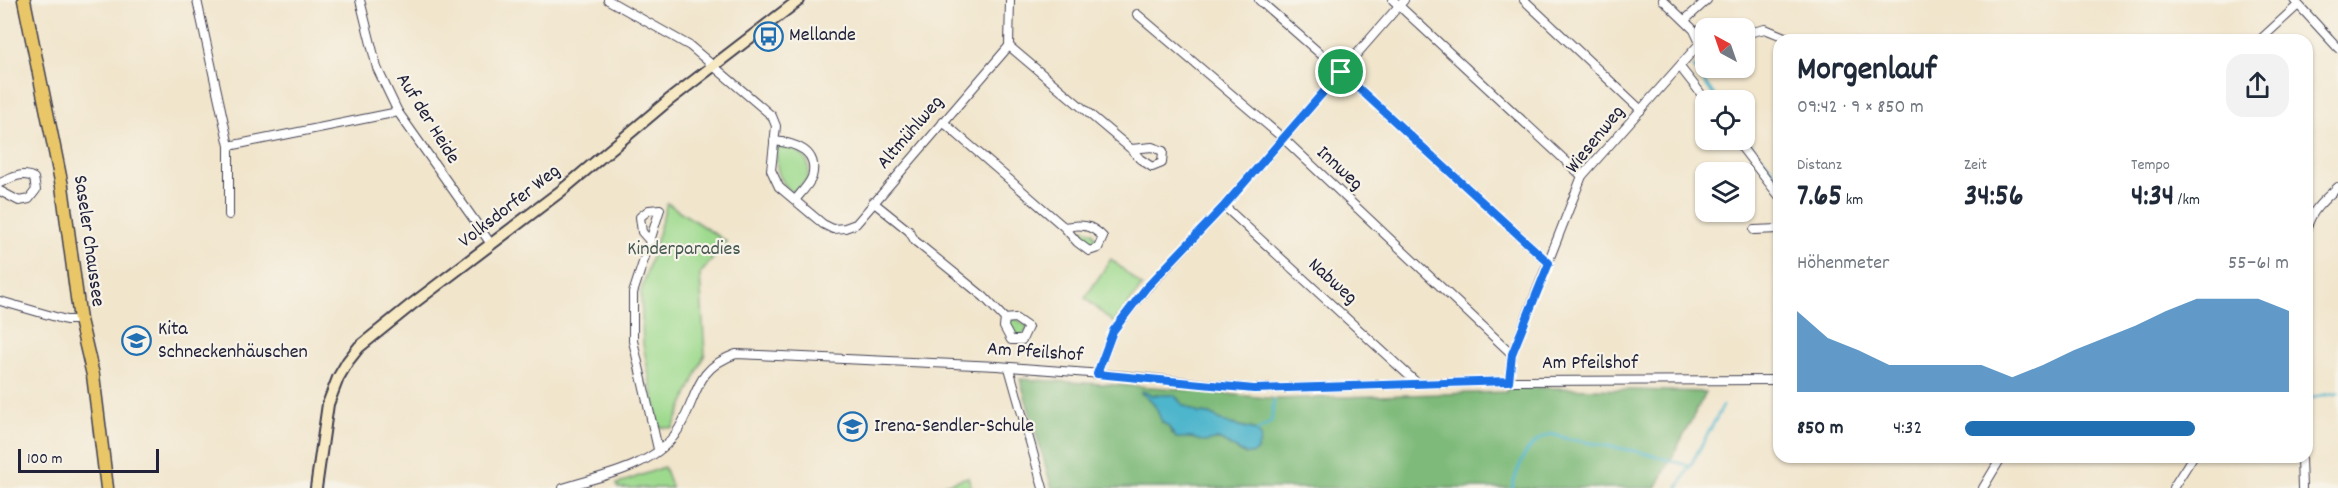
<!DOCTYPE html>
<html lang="de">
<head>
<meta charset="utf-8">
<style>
  body { margin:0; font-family:Dekko,sans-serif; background:#f2f2f3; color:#1f2937; height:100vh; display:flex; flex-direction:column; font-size:22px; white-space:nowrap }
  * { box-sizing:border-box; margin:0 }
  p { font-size:20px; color:#747a83 }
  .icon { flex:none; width:33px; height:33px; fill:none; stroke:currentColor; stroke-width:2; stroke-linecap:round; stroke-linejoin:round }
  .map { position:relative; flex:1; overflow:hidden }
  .panel { position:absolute; left:1773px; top:34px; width:540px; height:429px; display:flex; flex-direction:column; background:#fff; border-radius:18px; box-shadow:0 2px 4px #0004 }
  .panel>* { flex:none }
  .needle { width:39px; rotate:320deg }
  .tools { position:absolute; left:1695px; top:18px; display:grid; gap:12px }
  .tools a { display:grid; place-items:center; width:60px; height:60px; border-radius:12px; background:#fff; box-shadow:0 2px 4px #0004; font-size:30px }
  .scale { position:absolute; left:18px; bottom:15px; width:141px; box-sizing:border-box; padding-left:6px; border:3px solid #22223b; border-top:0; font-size:16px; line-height:21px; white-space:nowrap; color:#22223b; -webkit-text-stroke:4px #f7f3e8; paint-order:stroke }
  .pin { position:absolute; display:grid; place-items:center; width:51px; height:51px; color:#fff; margin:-26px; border:3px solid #fff; border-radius:50%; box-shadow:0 2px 6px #0007 }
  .round { display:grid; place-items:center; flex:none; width:63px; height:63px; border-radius:18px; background:#f2f2f3 }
  .overview { display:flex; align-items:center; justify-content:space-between; height:102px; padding:0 24px }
  h1 { font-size:33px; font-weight:700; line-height:45px }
  .figures { display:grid; grid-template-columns:repeat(3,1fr); gap:9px; height:102px; padding:6px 24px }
  .figures div { display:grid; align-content:center }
  .figures b { font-size:30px; font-weight:700 }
  .figures small { font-size:16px; font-weight:400 }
  .figures p { font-size:16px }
  .chart { height:168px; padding:12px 24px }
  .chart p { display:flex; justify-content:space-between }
  .chart svg { width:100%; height:108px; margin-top:6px; fill:#1f6fb2; opacity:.7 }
  ul { padding:0 24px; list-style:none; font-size:20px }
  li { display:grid; grid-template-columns:96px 72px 1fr; align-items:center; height:45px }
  li i { height:15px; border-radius:8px; background:#1f6fb2 }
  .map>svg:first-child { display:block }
</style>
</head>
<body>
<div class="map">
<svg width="2338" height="488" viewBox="0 0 2338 488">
  <rect width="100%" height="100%" fill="#f7f3e8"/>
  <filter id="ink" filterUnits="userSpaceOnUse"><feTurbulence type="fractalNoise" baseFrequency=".0167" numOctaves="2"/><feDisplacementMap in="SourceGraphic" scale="12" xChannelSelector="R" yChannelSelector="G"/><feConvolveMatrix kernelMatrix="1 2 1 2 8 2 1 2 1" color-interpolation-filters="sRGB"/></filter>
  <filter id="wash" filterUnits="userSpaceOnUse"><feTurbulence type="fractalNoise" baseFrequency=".008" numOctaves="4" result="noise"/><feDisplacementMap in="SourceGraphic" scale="24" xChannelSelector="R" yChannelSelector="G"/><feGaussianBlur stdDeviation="1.35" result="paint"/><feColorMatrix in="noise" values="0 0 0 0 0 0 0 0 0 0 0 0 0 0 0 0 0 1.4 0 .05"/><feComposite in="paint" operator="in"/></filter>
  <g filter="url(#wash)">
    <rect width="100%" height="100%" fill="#f1e5cc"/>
    <!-- green -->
    <g fill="#9eda8e" stroke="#607e64" stroke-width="1.5">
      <path d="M 779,146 C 798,148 814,158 807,179 L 792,193 C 778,179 775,168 777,148 Z"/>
      <path d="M 667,203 L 727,242 L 700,274 L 705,354 L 673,428 L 659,427 L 643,344 L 641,292 Z"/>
      <path d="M 1074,229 L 1084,229 L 1093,232 L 1096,240 L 1092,244 Z"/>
      <path d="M 1111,259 L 1142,286 L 1114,323 L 1085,298 Z"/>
      <path d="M 1015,318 L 1028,327 L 1022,339 L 1011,339 L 1005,319 Z"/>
      <path d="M 664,467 L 672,488 L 618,488 L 617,484 Z"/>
      <path d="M 968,477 L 972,488 L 935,488 L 935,487 Z"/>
    </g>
    <!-- forest -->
    <path fill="#7eba79" stroke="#506e5a" stroke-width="1.5" fill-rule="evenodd" d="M 1020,379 L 1167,388 L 1277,399 L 1506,392 L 1507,388 L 1517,387 L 1706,392 L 1656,488 L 1052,488 ZM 1142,391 L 1148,394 L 1177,398 L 1183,405 L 1198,413 L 1210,414 L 1226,423 L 1253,429 L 1258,432 L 1260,441 L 1256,451 L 1244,454 L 1221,440 L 1196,439 L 1172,434 L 1168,426 L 1162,422 C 1158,408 1154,400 1141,393 Z"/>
    <!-- water -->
    <path fill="#4eb5cc" stroke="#386c84" stroke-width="1.5" d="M 1142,391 L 1152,395 L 1174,395 L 1183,405 L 1198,413 L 1210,414 L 1226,423 L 1253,429 L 1261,436 C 1257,472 1233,444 1218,439 L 1205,442 L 1192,438 L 1176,438 L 1168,426 L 1162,422 C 1156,409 1155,400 1141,393 Z"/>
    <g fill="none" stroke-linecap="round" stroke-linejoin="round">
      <!-- stream -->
      <g stroke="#4eb5cc" stroke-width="3">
        <path d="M 1694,67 L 1717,100"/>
        <path d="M 1744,136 L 1779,179"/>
        <path d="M 2307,398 L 2338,393"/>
        <path d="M 1257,431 L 1271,422 L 1274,400"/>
        <path d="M 1512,488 C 1519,465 1525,442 1551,434 L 1569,439 L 1640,452 L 1690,466"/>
        <path d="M 1678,488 L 1723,406"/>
      </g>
    </g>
  </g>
  <g filter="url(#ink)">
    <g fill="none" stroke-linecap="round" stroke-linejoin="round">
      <defs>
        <g id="street">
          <path d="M 197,0 L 229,146 L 229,215"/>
          <path d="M 360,0 L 377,68 L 398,112 L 491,244"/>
          <path d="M 608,0 L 690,46 L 772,116 L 776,126 L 771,170 L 779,187 L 823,224 L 833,229 L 845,228 L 856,224 L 1009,46 L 1010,0"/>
          <path d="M 1259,0 L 1341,72 L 1549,263"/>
          <path d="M 1393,0 L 1582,176"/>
          <path d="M 1524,0 L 1641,110"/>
          <path d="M 1663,0 L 1694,30 L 1700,43"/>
          <path d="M 2294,0 L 2338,48"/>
          <path d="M 1137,14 L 1284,139 L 1512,354"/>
          <path d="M 1685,20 L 1707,0"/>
          <path d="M 1744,34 L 1765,29 L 1792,40"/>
          <path d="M 2260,40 L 2298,5"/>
          <path d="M 1009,46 L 1131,149 L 1140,159 L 1152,167 L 1162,163 L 1163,151 L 1152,147 L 1131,149"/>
          <path d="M 1680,67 L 1706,100"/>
          <path d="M 943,122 L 1064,227 L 1077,242 L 1089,251 L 1098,248 L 1103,237 C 1091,224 1080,224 1064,227"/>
          <path d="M 1736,140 L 1779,196"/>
          <path d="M 774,141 C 796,143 819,151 812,177 C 809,185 800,194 795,200"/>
          <path d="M 229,146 L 398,112"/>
          <path d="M 0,183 C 12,178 22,171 34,178 L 36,190 L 29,199 L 19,201 L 0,191"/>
          <path d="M 873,202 L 909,231 L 915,241 L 984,297 L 1005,319 L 1015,318 L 1028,327 L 1022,340 L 1011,340 L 1004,327 L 1005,319"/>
          <path d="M 1224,206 L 1417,383"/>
          <path d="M 2307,229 C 2310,211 2325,199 2338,187"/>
          <path d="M 1754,230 L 1779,229"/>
          <path d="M 650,241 L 660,209 L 649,210 L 640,217 L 642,232 L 650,241 L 633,293 L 633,341 L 658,449"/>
          <path d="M 0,301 L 66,320 L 80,320"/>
          <path d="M 1009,368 L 1043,488"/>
          <path d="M 1097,374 L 1113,331 L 1146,289 L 1224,206 L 1404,0"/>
          <path d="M 1509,381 L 1512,354 L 1582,176 L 1700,43 L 1706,42"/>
          <path d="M 2301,458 L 2302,488"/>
          <path d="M 563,488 C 600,476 649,468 674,436 C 699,402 690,370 736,354 L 997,366 L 1129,376 L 1254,389 L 1509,381 L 1779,380"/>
          <path d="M 1983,488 L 2001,458"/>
          <path d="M 2173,488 L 2192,458"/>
        </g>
        <path id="secondary" d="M 316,488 L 328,404 L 338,378 L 348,361 L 359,347 L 411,305 L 561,191 L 669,100 L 799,0"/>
        <path id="primary" d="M 24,0 L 62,186 L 80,320 L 93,375 L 107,488"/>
      </defs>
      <!-- street casing -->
      <use href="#street" stroke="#413f51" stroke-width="10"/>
      <!-- secondary casing -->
      <use href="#secondary" stroke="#413f51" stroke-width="14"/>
      <!-- primary casing -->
      <use href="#primary" stroke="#413f51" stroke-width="15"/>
      <!-- street -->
      <use href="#street" stroke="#fff" stroke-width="8"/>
      <!-- secondary -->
      <use href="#secondary" stroke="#f6e9c3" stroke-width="10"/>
      <!-- primary -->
      <use href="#primary" stroke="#e9c769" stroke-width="12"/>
    </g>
  </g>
  <g fill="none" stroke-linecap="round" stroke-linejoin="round" filter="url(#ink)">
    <defs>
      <path id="route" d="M 1341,72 L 1549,263 L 1512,354 L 1509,381 L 1254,389 L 1097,374 L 1113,331 L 1146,288 L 1224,206 Z"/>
    </defs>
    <!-- route casing -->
    <use href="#route" stroke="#fff" stroke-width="12"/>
    <!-- route -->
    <use href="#route" stroke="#1a73e8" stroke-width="8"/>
  </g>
  <!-- icons -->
  <defs>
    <symbol id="bus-ring" viewBox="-11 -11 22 22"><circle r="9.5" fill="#f7f3e8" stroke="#1f6fb2" stroke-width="1.5"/><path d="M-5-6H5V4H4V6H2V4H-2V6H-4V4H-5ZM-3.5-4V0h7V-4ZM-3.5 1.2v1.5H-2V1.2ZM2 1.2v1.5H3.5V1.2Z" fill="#1f6fb2"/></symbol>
    <symbol id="school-ring" viewBox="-11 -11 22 22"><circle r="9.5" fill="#f7f3e8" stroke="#1f6fb2" stroke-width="1.5"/><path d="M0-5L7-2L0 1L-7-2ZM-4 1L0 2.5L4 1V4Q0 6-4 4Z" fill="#1f6fb2"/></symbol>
  </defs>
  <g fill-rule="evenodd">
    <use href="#bus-ring" x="752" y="20" width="33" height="33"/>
    <use href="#school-ring" x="120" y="324" width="33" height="33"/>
    <use href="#school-ring" x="836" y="410" width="33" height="33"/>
  </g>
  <g text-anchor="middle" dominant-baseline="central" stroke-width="4.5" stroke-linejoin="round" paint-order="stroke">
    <!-- poi labels -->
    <g font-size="20" fill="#22223b" stroke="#f7f3e8" text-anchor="start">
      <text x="789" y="36">Mellande</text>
      <text x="158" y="330">Kita<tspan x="158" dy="23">Schneckenhäuschen</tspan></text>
      <text x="874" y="427">Irena-Sendler-Schule</text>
    </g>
    <!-- street labels -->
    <g font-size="20" fill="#22223b" stroke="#f7f3e8">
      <text transform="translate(427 119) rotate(58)">Auf der Heide</text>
      <text transform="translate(911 133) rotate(-49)">Altmühlweg</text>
      <text transform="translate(1596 140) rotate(-51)">Wiesenweg</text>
      <text transform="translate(1339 169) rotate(43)">Innweg</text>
      <text transform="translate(510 207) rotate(-38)">Volksdorfer Weg</text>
      <text transform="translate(88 241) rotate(82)">Saseler Chaussee</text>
      <text transform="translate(1332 282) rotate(42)">Nabweg</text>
      <text transform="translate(1035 353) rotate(4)">Am Pfeilshof</text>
      <text x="1590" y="364">Am Pfeilshof</text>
    </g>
    <!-- park labels -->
    <g font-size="20" fill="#475954" stroke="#f7f3e8">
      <text x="684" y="250">Kinderparadies</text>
    </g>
  </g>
</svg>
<div class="tools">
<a><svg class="needle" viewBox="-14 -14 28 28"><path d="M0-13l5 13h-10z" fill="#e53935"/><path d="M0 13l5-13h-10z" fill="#747a83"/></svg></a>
<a><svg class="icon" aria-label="locate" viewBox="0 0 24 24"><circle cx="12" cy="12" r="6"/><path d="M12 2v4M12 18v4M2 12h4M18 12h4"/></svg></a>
<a><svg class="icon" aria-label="layers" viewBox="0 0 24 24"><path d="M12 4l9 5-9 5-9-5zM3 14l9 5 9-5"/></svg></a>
</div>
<div class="scale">100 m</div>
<div class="pin" style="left:1341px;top:72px;background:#1e9e55"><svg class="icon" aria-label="arrive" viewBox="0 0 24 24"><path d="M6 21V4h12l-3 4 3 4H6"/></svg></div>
<section class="panel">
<div class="overview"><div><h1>Morgenlauf</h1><p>09:42 · 9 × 850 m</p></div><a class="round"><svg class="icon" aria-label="share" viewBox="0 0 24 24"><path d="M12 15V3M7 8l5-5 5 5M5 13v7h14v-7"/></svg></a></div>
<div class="figures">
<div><p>Distanz</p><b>7.65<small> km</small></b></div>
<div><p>Zeit</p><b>34:56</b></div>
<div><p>Tempo</p><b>4:34<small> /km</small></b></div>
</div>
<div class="chart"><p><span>Höhenmeter</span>55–61 m</p>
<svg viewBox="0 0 160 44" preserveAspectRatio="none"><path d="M0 44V11L10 22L20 27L30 33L40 33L50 33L60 33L70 38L80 33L90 27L100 22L110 17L120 11L130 6L140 6L150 6L160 11V44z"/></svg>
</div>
<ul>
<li><b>850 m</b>4:32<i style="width:71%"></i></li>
</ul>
</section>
</div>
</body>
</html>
